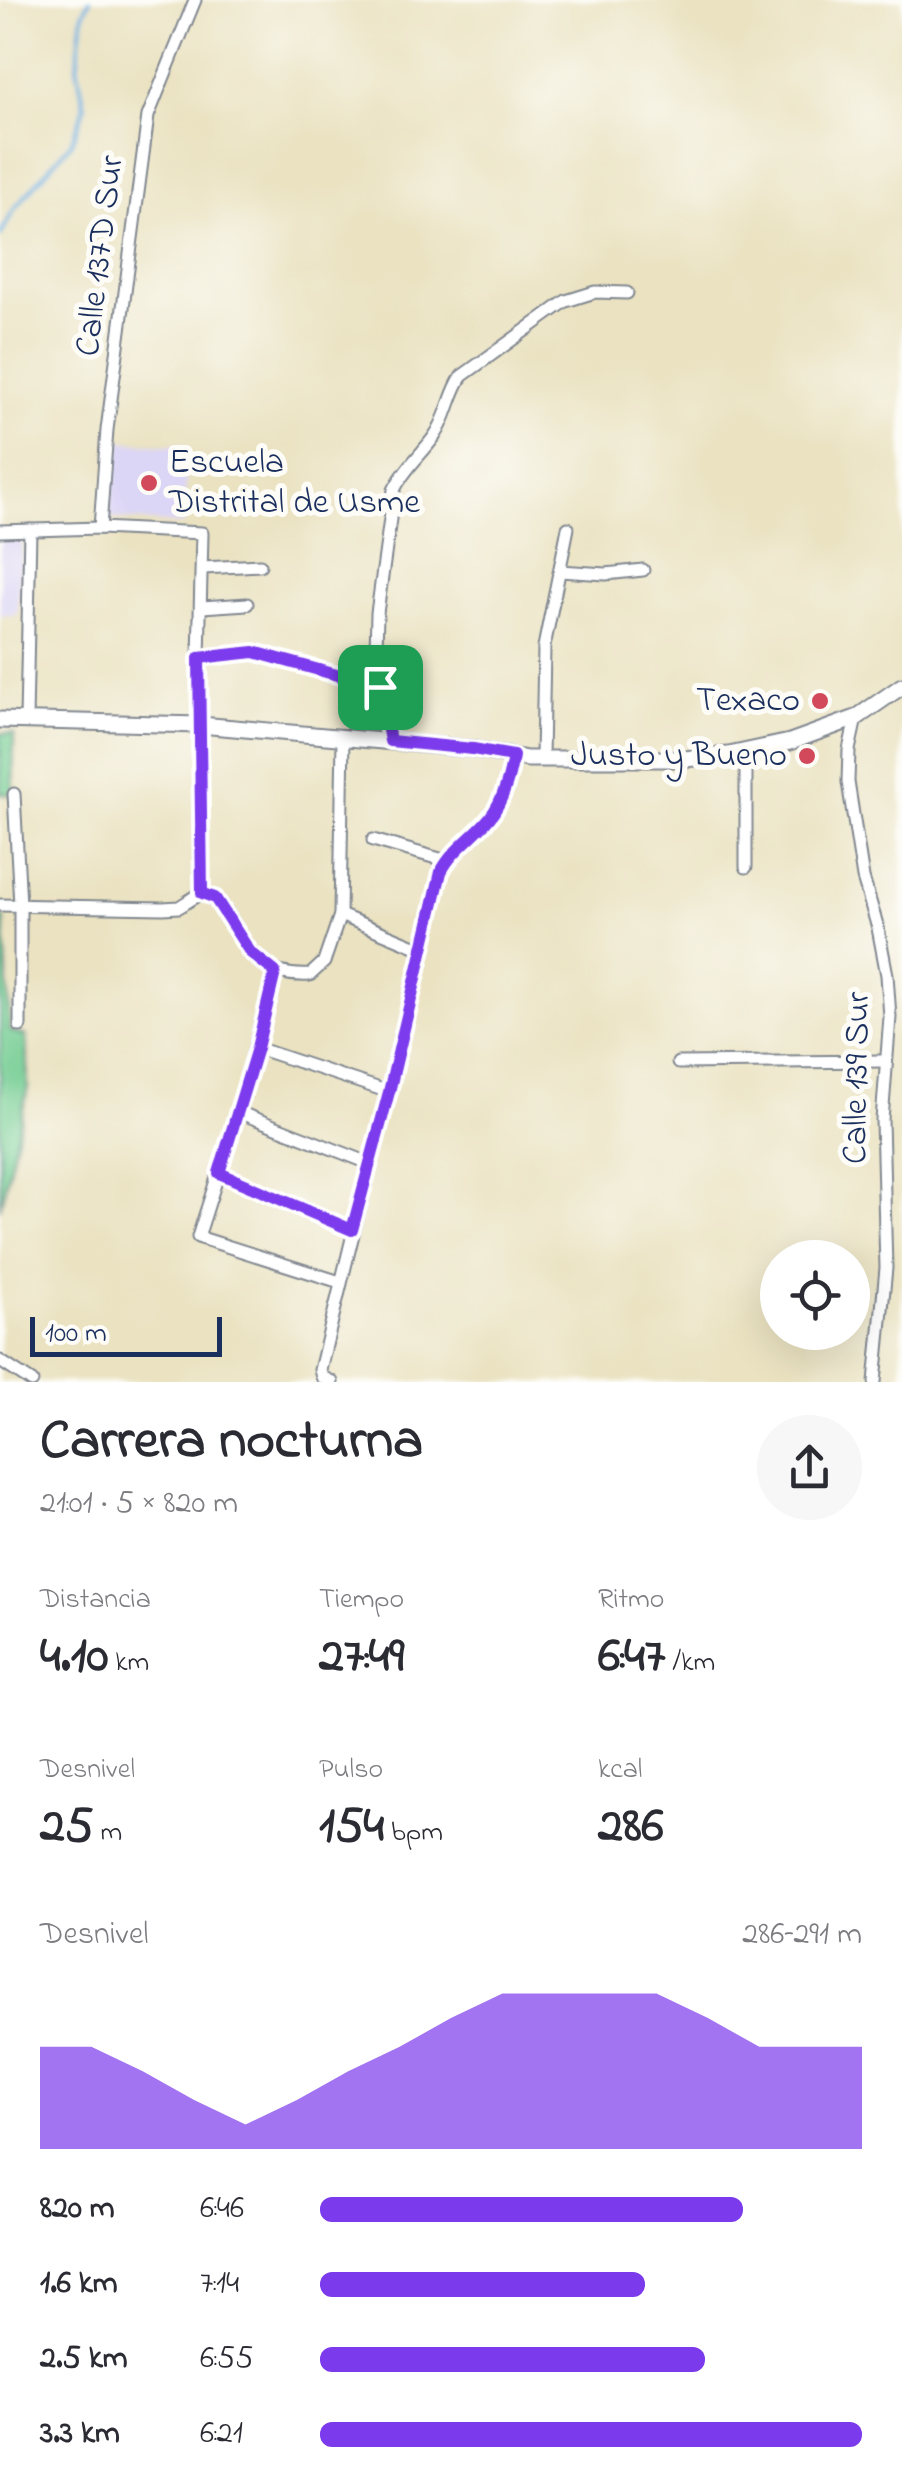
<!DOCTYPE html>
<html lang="es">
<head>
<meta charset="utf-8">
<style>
  body { margin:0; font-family:"Indie Flower",sans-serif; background:#f7f7f7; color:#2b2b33; height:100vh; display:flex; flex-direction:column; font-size:38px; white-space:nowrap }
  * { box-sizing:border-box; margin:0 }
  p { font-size:32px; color:#7c7c81 }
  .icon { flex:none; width:55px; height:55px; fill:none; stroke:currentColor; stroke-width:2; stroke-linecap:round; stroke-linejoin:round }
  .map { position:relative; height:1382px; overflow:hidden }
  .details { display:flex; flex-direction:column; background:#fff; flex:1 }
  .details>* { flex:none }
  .fabs { position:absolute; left:760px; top:1240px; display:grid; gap:20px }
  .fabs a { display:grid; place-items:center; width:110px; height:110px; border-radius:50%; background:#fff; box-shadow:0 10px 40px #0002; font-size:50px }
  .scale { position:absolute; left:30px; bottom:25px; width:192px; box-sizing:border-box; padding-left:10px; border:5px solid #1b2f5e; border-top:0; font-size:28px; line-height:35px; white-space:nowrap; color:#1b2f5e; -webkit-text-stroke:8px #fdfcf7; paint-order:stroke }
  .pin { position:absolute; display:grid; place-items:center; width:85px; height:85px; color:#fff; margin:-42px; border-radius:20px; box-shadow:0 5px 15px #0006 }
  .round { display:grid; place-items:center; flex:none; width:105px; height:105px; border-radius:52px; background:#f7f7f7 }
  .headline { display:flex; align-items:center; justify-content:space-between; height:170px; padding:0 40px }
  h1 { font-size:55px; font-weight:800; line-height:75px }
  .stats { display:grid; grid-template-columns:repeat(3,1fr); gap:15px; height:170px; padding:10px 40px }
  .stats div { display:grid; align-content:center }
  .stats b { font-size:50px; font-weight:800 }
  .stats small { font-size:28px; font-weight:400 }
  .stats p { font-size:28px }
  .chart { height:280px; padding:20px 40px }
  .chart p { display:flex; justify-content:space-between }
  .chart svg { width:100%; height:180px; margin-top:10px; fill:#7c3aed; opacity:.7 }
  ul { padding:0 40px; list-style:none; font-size:32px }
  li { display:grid; grid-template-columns:160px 120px 1fr; align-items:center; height:75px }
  li i { height:25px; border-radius:12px; background:#7c3aed }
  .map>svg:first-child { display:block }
</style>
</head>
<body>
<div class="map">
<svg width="902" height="1382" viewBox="0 0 902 1382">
  <rect width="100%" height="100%" fill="#fdfcf7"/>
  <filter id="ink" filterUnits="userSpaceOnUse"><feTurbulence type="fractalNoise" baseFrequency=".01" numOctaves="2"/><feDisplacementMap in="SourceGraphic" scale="20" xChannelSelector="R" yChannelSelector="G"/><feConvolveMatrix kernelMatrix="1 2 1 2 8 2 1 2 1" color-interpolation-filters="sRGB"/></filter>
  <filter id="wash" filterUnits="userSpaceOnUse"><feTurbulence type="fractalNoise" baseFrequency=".0048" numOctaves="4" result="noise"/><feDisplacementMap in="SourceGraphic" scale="40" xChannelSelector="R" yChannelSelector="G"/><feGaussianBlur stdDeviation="2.25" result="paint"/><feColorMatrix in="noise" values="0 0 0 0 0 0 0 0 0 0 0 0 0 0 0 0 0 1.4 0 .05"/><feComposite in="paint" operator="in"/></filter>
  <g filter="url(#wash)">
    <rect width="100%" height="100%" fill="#eae2c1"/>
    <!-- built -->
    <g fill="#dcd6f6">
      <path d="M 115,441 L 188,447 L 183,525 L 109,518 Z"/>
      <path d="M 0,540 L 23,541 L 17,615 L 0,615 Z"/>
    </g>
    <!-- green -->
    <g fill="#75cd93" stroke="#487e78" stroke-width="2.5">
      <path d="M 0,733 L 14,734 L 13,794 L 0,794 Z"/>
      <path d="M 0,916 L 4,916 L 10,1031 L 26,1036 L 28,1087 L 0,1209 Z"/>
    </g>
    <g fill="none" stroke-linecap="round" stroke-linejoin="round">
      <!-- stream -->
      <path stroke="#6cb0e2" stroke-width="4" d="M 0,236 L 15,208 L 71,143 L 85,107 L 77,67 L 83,14 L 90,0"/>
    </g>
  </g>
  <g filter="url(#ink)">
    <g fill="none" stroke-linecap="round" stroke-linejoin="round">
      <defs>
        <g id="minor">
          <path d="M 100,528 L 107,430 L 148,116 L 195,0"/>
          <path d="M 0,531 L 100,528 L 202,533 L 199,658 L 201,893"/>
          <path d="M 203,568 L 260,565"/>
          <path d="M 560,571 L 606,574 L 643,570"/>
          <path d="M 202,607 L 247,604"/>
          <path d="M 199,658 L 255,652 L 381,687"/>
          <path d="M 856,718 L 849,750 L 848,782 L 863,878 L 878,928 L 887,975 L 890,1017 L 882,1120 L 886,1268 L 875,1382"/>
          <path d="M 26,720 L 30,530"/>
          <path d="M 390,741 L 376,652 L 377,613 L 394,490 C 404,469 421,455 434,437 C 448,418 449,395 462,376 L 566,301 L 595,292 L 627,293"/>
          <path d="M 542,759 L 544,647 L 568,528"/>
          <path d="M 14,794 L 20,905 L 20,1026"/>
          <path d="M 373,840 L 447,861"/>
          <path d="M 746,867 L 746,752"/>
          <path d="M 201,893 C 250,912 232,979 310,975 L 324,962 L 340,915 L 343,737"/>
          <path d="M 0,905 L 163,908 L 179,907 L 201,893"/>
          <path d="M 340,915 L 422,949"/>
          <path d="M 275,972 L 238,1112 L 198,1237 L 340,1282"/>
          <path d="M 257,1048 L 389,1092"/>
          <path d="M 678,1063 L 885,1061"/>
          <path d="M 238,1112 L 369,1163"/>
          <path d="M 219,1173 L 352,1230"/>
          <path d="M 0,1361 L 32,1382"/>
          <path d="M 332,1382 L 322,1377 L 320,1370 L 441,872 C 452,852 470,839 485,823 C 502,806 509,780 513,757"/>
        </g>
        <path id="tertiary" d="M 0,720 L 200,725 L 473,749 L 527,759 L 684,759 L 729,755 L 790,742 L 856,718 L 902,686"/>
      </defs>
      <!-- minor casing -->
      <use href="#minor" stroke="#828890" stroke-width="15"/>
      <!-- tertiary casing -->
      <use href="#tertiary" stroke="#828890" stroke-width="19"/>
      <!-- minor -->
      <use href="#minor" stroke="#fff" stroke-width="11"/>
      <!-- tertiary -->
      <use href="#tertiary" stroke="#fff" stroke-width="15"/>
    </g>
  </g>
  <g fill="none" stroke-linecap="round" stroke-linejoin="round" filter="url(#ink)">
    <defs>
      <path id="route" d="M 254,652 L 380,687 L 390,741 L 473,749 L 513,756 C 509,780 502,806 485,823 C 470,839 451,852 441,872 L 389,1092 L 352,1230 L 219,1173 L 257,1048 L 275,972 L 250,952 L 215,898 L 202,893 L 199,658 Z"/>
    </defs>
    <!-- route casing -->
    <use href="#route" stroke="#fff" stroke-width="20"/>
    <!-- route -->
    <use href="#route" stroke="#7c3aed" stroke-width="12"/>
  </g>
  <!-- markers -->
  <g fill="#d1495b" stroke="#fdfcf7" stroke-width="4">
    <circle cx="149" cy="483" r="10"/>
    <circle cx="820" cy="701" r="10"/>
    <circle cx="807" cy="756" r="10"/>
  </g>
  <g text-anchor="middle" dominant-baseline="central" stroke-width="10" stroke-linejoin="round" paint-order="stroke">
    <!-- street labels -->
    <g font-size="35" fill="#1b2f5e" stroke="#fdfcf7">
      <text transform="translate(101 256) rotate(-83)">Calle 137D Sur</text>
      <text transform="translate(858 1078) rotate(-89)">Calle 139 Sur</text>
    </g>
    <!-- poi labels -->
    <g font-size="35" fill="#1b2f5e" stroke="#fdfcf7" text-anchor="end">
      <text x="169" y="463" text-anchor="start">Escuela<tspan x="169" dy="40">Distrital de Usme</tspan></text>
      <text x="800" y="701">Texaco</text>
      <text x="787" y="756">Justo y Bueno</text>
    </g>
  </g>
</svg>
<div class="fabs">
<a><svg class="icon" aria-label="locate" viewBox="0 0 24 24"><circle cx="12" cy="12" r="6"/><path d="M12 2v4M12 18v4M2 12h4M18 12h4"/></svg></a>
</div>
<div class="scale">100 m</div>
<div class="pin" style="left:380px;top:687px;background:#1e9e55"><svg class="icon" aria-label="arrive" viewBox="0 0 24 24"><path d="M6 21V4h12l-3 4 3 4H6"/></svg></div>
</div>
<section class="details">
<div class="headline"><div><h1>Carrera nocturna</h1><p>21:01 · 5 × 820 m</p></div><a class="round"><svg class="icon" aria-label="share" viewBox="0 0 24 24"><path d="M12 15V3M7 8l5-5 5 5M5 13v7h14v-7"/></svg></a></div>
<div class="stats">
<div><p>Distancia</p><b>4.10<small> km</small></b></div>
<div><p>Tiempo</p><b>27:49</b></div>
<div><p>Ritmo</p><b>6:47<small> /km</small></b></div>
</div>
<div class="stats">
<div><p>Desnivel</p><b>25<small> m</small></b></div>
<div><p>Pulso</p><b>154<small> bpm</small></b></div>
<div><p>kcal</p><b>286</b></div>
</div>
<div class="chart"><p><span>Desnivel</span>286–291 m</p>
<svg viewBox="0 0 160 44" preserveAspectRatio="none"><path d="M0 44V19L10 19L20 25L30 32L40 38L50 32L60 25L70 19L80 12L90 6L100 6L110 6L120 6L130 12L140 19L150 19L160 19V44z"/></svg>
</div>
<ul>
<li><b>820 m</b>6:46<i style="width:78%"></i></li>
<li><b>1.6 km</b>7:14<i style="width:60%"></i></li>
<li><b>2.5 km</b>6:55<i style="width:71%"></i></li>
<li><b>3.3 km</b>6:21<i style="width:100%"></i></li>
</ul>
</section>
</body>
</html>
